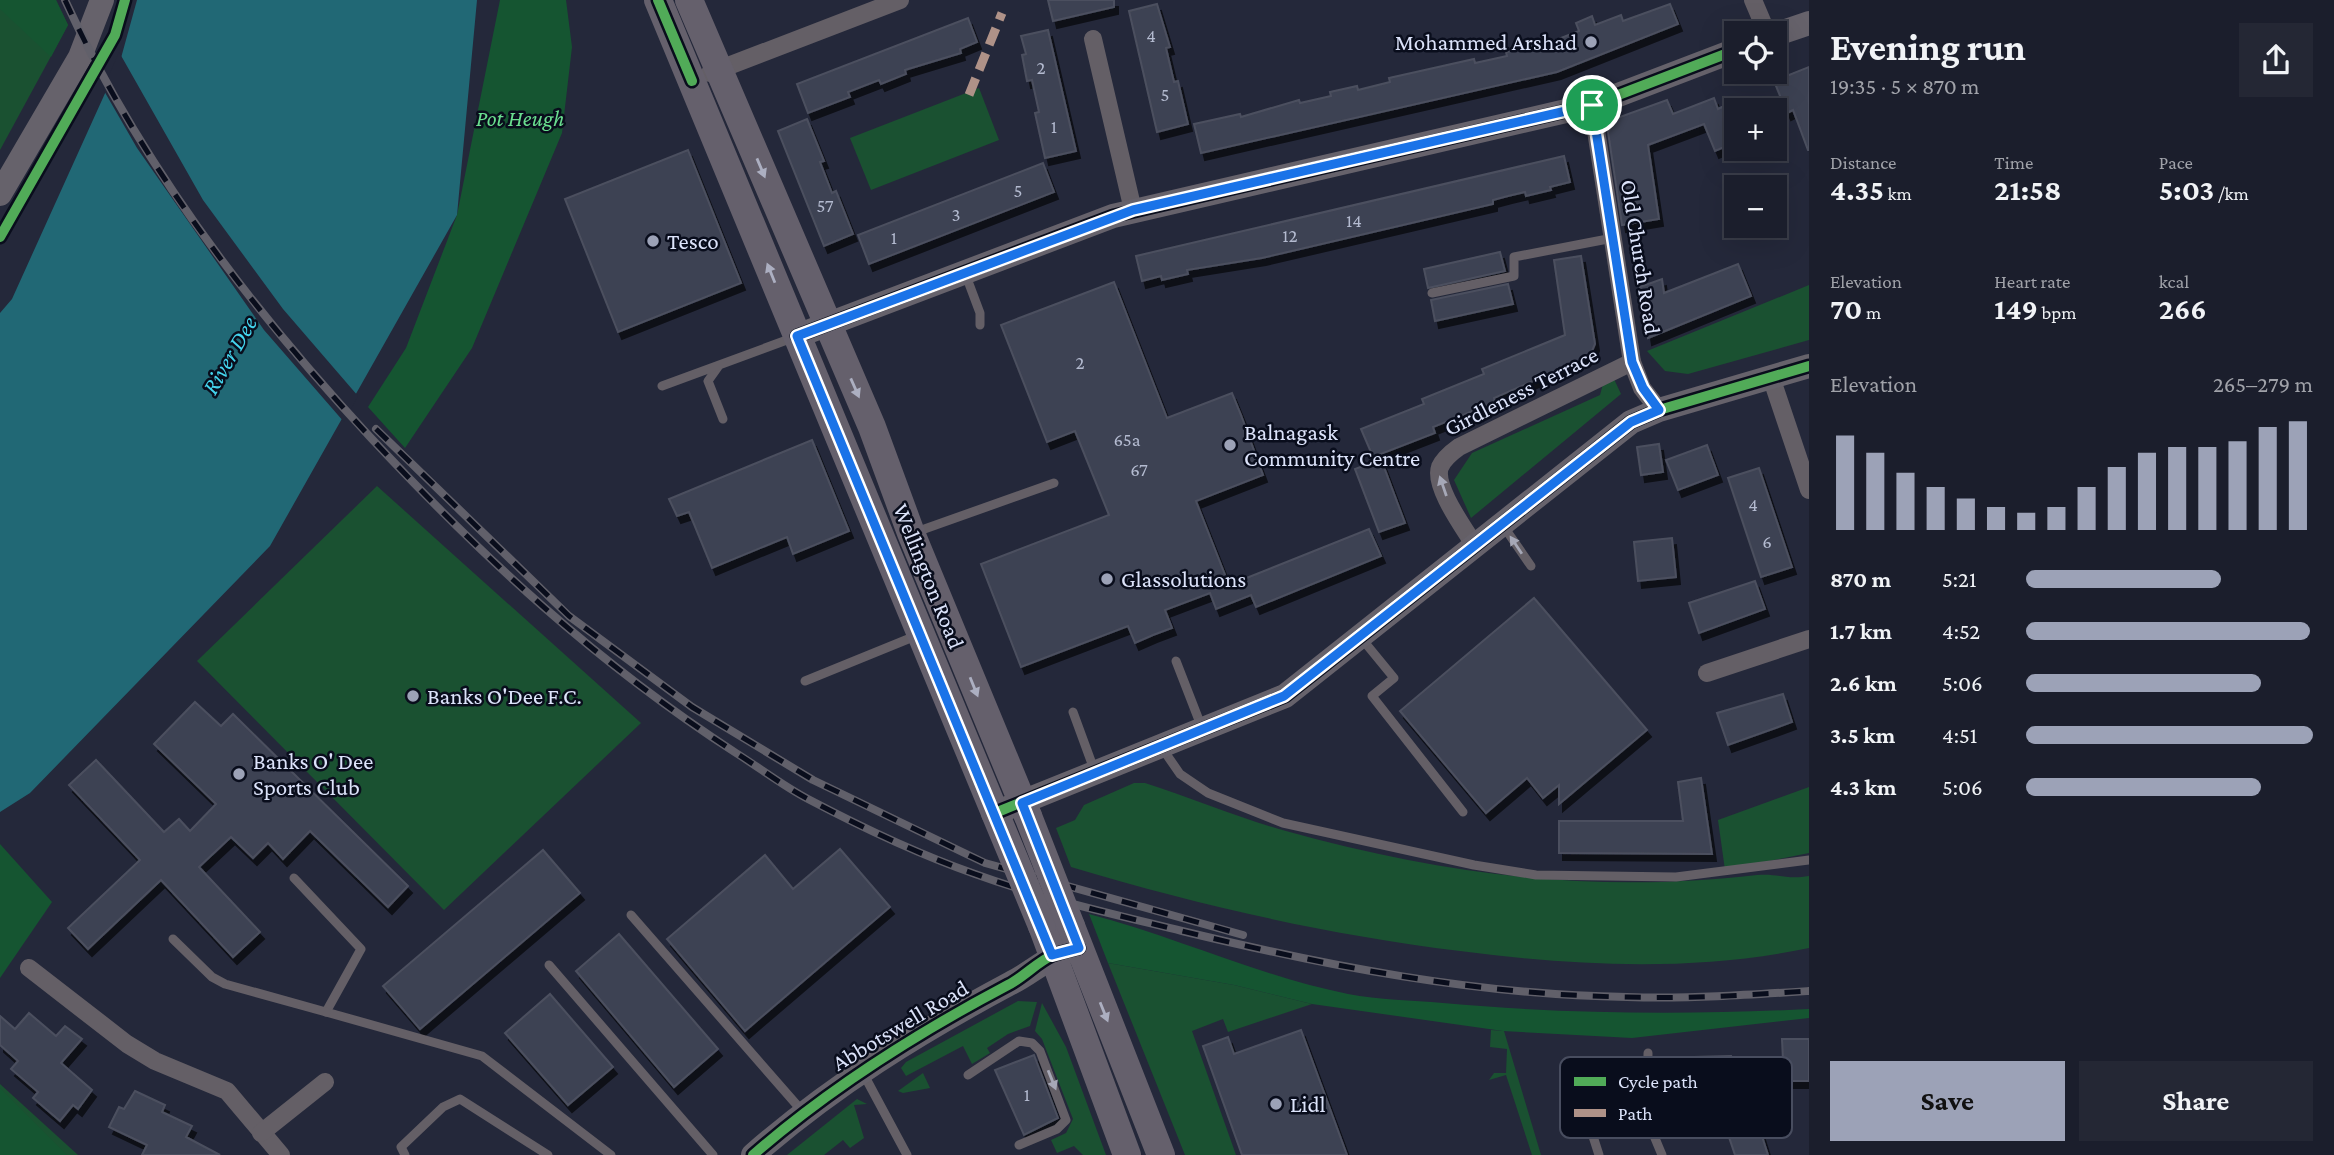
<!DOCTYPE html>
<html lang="en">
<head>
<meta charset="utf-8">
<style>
  body { margin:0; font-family:"Crimson Pro",serif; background:#242734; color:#f1f3f6; height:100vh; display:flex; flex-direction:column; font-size:26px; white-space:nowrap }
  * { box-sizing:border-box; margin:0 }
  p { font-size:23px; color:#a0a2a9 }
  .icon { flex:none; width:38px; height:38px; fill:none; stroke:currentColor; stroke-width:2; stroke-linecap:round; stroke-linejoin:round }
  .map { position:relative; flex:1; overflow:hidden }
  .sheet { display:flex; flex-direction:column; background:#1b1e2c; width:525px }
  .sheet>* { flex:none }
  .buttons { position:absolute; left:1724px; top:21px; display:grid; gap:14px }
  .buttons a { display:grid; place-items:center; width:63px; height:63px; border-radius:0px; background:#1b1e2c; box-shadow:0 7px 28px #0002,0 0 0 2px #393c48; font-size:35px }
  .pin { position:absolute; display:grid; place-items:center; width:60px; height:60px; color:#fff; margin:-30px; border:4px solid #fff; border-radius:50%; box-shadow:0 2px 7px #0007 }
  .round { display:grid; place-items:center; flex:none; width:74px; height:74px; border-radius:0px; background:#242734 }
  .headline { display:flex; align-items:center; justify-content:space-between; height:119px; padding:0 21px }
  h1 { font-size:38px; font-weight:700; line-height:52px }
  .figures { display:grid; grid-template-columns:repeat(3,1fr); gap:10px; height:119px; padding:7px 21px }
  .figures div { display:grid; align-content:center }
  .figures b { font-size:30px; font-weight:700 }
  .figures small { font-size:19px; font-weight:400 }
  .figures p { font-size:19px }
  .chart { height:196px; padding:14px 21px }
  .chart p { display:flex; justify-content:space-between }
  .chart svg { width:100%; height:126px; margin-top:7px; stroke:#9ca2b7; stroke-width:6 }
  .button { display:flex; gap:14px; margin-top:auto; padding:14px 21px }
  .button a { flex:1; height:80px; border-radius:0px; background:#9ca2b7; color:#111; font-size:28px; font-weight:700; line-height:80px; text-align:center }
  .button a+a { background:#242734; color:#f1f3f6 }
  ul { padding:0 21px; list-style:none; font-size:23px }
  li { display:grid; grid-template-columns:112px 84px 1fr; align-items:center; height:52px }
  li i { height:18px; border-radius:9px; background:#9ca2b7 }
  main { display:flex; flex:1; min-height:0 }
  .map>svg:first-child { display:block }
</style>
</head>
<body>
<main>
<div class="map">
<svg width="1809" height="1155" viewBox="0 0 1809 1155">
  <defs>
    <filter id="shadow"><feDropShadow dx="4" dy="7" stdDeviation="0" flood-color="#0009"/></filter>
  </defs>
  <rect width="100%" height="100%" fill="#24283a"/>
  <!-- green -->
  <g fill="#1a5131">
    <path d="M 0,0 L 56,0 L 68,25 L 0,150 Z"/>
    <path d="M 979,88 L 999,140 L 871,190 L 850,138 Z"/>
    <path d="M 1809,285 L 1809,340 L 1688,374 L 1665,371 L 1647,351 Z"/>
    <path d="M 1614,379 L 1621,394 L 1471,518 L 1454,480 L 1472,453 L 1600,395 L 1603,384 Z"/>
    <path d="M 377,486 L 641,723 L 444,910 L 197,661 Z"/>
    <path d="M 1134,783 L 1145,783 C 1192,798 1239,818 1286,831 C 1445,875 1593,894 1757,875 C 1777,873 1786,880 1809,876 L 1809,948 C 1693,972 1577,966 1460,951 C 1324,934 1202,906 1071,867 L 1056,828 L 1075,820 L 1084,805 Z"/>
    <path d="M 1809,787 L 1809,853 L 1725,870 L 1718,820 Z"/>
    <path d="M 1108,963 L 1234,985 L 1312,1004 L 1228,1032 L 1223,1019 L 1192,1031 L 1236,1155 L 1185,1155 Z"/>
    <path d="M 1018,1001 L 1037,1002 L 1030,1026 L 1008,1034 L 987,1048 L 990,1053 L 972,1064 L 963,1046 L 906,1076 L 901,1068 L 906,1062 Z"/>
    <path d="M 1042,1003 L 1066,1047 L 1106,1155 L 1083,1155 L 1074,1146 L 1057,1153 L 1051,1140 L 1066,1133 L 1073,1119 L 1042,1039 L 1035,1031 Z"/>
    <path d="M 1491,1030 L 1504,1031 L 1541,1155 L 1532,1155 L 1506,1075 L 1489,1080 L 1494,1073 L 1506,1073 L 1507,1049 L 1490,1047 Z"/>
    <path d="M 923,1073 L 930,1088 L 903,1093 L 898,1091 Z"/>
    <path d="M 0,1084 L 78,1155 L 0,1155 Z"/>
    <path d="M 857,1099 L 867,1104 L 854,1105 L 864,1138 L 850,1148 L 843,1140 L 824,1155 L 787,1155 Z"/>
  </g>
  <!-- forest -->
  <g fill="#155531">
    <path d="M 0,0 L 56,0 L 68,25 L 51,57 L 0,9 Z"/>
    <path d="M 500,0 L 566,0 L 572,47 L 562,133 L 472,348 L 405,448 L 368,407 L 406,348 L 457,215 Z"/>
    <path d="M 0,844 L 52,902 L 0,978 Z"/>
    <path d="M 1089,914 C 1177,937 1259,976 1348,994 C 1379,1000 1412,1000 1443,1003 C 1564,1014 1688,1015 1809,1009 L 1809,1018 L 1632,1038 L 1503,1031 L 1312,1004 L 1234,985 L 1108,963 Z"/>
    <path d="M 0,1088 L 67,1155 L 0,1155 Z"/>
  </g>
  <!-- water -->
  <path fill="#216875" d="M 137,0 L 477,0 L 457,215 L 270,546 L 30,793 L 0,812 L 0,313 L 12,299 L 121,58 Z"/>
  <!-- pier -->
  <path fill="#24283a" d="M 119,52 L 203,200 L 283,309 L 358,396 L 344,422 L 264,330 L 137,148 L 103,89 Z"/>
  <!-- building -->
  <g fill="#3e4252" stroke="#4c505f" stroke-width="2" filter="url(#shadow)">
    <path d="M 1048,0 L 1114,0 L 1114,7 L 1053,21 Z"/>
    <path d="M 1157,4 L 1170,47 L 1166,48 L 1174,82 L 1178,81 L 1188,124 L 1157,132 L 1129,11 Z"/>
    <path d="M 1670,4 L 1678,24 L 1557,72 L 1201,153 L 1194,124 L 1240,114 L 1241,117 L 1299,100 L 1300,103 L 1331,96 L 1330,92 L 1357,86 L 1358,90 L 1390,82 L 1389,78 L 1474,59 L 1475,63 L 1507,56 L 1506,52 L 1533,46 L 1533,49 L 1579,31 L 1576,23 L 1592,16 L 1595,25 L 1621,15 L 1623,21 Z"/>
    <path d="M 968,18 L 977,42 L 960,49 L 961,53 L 905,70 L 906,74 L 881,84 L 879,80 L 848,92 L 850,97 L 808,113 L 797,84 Z"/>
    <path d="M 1048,30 L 1076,151 L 1045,158 L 1035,113 L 1039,112 L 1032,80 L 1027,81 L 1022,55 L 1026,54 L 1021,36 Z"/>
    <path d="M 1809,67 L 1809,150 L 1808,150 L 1793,110 L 1787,113 L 1774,81 Z"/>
    <path d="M 1714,98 L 1718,109 L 1724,106 L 1726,114 L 1736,110 L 1736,142 L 1715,151 L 1704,124 L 1648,145 L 1659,219 L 1622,225 L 1608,132 L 1617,118 L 1667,100 L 1673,114 Z"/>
    <path d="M 807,119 L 824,161 L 820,162 L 832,193 L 836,191 L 853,234 L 824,246 L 778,131 Z"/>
    <path d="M 688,150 L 741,283 L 618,332 L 565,199 Z"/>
    <path d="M 1564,156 L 1570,182 L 1550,187 L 1551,190 L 1526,196 L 1525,192 L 1508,196 L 1493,200 L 1493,204 L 1262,258 L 1187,270 L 1188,274 L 1162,280 L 1161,276 L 1142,281 L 1136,256 Z"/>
    <path d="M 1043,163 L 1054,192 L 869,264 L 858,235 Z"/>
    <path d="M 1500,252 L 1505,271 L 1428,288 L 1424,269 Z"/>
    <path d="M 1581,256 L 1595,344 L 1590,356 L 1494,398 L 1495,402 L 1433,427 L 1435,433 L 1373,457 L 1361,429 L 1424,404 L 1422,399 L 1484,374 L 1482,369 L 1565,335 L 1554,260 Z"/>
    <path d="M 1738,264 L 1751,296 L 1648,338 L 1640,287 L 1662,279 L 1664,293 Z"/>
    <path d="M 1114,282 L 1167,418 L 1232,393 L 1241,415 L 1263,475 L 1196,501 L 1229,585 L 1369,529 L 1381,556 L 1256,607 L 1251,595 L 1216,609 L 1210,593 L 1165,610 L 1172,628 L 1153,635 L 1135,643 L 1128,626 L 1021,667 L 981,564 L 1109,515 L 1075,431 L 1047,442 L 1001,325 Z"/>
    <path d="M 1508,284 L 1513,304 L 1435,321 L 1431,300 Z"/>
    <path d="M 812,440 L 849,531 L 793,554 L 787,537 L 712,568 L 689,512 L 677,516 L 669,499 Z"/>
    <path d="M 1659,444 L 1663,472 L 1641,475 L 1637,447 Z"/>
    <path d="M 1707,445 L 1718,475 L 1678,490 L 1666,460 Z"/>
    <path d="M 1381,459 L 1405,523 L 1379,532 L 1355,469 Z"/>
    <path d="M 1759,468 L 1792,567 L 1761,577 L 1728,478 Z"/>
    <path d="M 1672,538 L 1676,577 L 1638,581 L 1634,542 Z"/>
    <path d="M 1755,581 L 1765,609 L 1699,633 L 1689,603 Z"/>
    <path d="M 1534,598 L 1647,730 L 1559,804 L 1559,785 L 1543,798 L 1527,778 L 1486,813 L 1400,711 Z"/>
    <path d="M 1783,694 L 1792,722 L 1728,745 L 1717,713 Z"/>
    <path d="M 195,702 L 221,726 L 233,714 L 408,886 L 388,907 L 310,831 L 283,859 L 268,843 L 253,858 L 231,837 L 199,867 L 260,932 L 233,957 L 161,880 L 88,949 L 68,928 L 140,860 L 69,785 L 96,760 L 164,832 L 179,819 L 190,831 L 216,804 L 154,744 Z"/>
    <path d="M 1701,778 L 1712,854 L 1559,853 L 1559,821 L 1683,821 L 1678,782 Z"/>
    <path d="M 840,849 L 890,907 L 745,1031 L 667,939 L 765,855 L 793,889 Z"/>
    <path d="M 543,850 L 580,893 L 420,1029 L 383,986 Z"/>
    <path d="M 619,934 L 718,1049 L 674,1087 L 576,971 Z"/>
    <path d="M 550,994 L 613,1067 L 568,1105 L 505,1033 Z"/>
    <path d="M 29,1013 L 56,1036 L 65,1026 L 82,1039 L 61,1063 L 92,1090 L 78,1109 L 73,1105 L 60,1121 L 33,1098 L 38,1092 L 11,1069 L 18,1061 L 0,1045 L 0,1016 L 15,1029 Z"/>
    <path d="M 1301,1030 L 1347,1155 L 1242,1155 L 1203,1046 L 1228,1037 L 1234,1054 Z"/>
    <path d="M 1782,1039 L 1809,1039 L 1809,1081 L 1784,1081 Z"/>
    <path d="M 1034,1055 L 1058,1118 L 1024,1135 L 995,1070 Z"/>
    <path d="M 1731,1056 L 1732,1098 L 1658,1100 L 1657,1058 Z"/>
    <path d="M 135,1091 L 165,1105 L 162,1112 L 192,1126 L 186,1137 L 220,1155 L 142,1155 L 147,1145 L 109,1127 L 119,1107 L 124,1109 Z"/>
    <path d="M 1754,1111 L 1768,1155 L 1735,1155 L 1728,1134 L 1742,1129 L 1737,1116 Z"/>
  </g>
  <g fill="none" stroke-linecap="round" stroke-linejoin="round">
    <!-- lane -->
    <g stroke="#645f66" stroke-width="9">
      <path d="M 965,273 L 980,313 L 980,325"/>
      <path d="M 1432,293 L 1514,276 L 1514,257 L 1613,238"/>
      <path d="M 718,367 L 708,381 L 723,419"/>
      <path d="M 662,386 L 795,337"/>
      <path d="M 1502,524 L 1531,566"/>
      <path d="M 916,532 L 1054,483"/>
      <path d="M 1362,639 L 1394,678 L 1372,696 L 1463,812"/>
      <path d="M 1176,661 L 1202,728"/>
      <path d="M 805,681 L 918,635"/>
      <path d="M 1073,712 L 1095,772"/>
      <path d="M 1162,748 L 1180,774 L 1208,793 L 1283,823 L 1474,865 L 1536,875 L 1676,877 L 1809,860"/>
      <path d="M 294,878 L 361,949 L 326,1012 L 482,1056 L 611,1155"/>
      <path d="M 631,915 L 803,1112"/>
      <path d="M 173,939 L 212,977 L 225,984 L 326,1012"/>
      <path d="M 549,965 L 713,1155"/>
      <path d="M 1648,1053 L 1647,1119 L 1662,1155"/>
      <path d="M 863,1073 L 907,1155"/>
      <path d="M 968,1075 L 1019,1041 L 1032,1043 L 1040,1051 L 1066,1120 L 1057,1129 L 1019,1145"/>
      <path d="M 1590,1127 L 1599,1155"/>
      <path d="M 405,1155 L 401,1147 L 443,1107 L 460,1099 L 548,1155"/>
    </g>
    <!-- street -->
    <g stroke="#645f66" stroke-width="18">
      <path d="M 1753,0 L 1767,33"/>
      <path d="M 1093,39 L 1133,210"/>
      <path d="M 710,73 L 900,0"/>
      <path d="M 1592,105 L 1632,362 L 1642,388 L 1659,410"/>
      <path d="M 1771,377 L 1809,490"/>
      <path d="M 1475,546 C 1464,528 1433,486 1440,467 C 1444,458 1452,452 1459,447 L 1632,362"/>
      <path d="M 1707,673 L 1809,639"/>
      <path d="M 29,968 L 127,1044 L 155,1061 L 227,1091 L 281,1155"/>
      <path d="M 261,1133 L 325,1082"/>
    </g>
    <!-- secondary -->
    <g stroke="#66626b" stroke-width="24">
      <path d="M 1774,35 L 1809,23"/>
      <path d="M 0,194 L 80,57 L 102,0"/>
      <path d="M 797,336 L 1113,216 L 1592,105 L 1736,50"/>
      <path d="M 995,813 L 1285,696 L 1631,422 L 1659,410 L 1809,366"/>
      <path d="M 753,1155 C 832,1086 919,1032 1011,983 C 1033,972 1048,956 1072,950"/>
    </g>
    <!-- primary -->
    <g stroke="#65606c" stroke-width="28">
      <path d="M 658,0 L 995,813"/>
      <path d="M 689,0 L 872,427 L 911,533 L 1028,816"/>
      <path d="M 1042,926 L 1127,1155"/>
      <path d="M 1071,926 L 1161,1155"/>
    </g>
    <defs>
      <g id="rail">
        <path d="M 65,0 C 139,162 250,308 371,438 C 484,559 597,663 736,753 C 760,768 783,786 808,799 C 861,827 918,854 975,874 C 1041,898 1113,914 1182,931 C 1327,966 1477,995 1627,997 C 1688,999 1748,995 1809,991"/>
        <path d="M 376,429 L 569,616 L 692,707 L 813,780 L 985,863 L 1243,935"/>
      </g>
    </defs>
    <!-- rail casing -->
    <use href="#rail" stroke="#61606a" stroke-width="8"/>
    <!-- rail -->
    <use href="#rail" stroke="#090d1c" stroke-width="5" stroke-dasharray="16" stroke-linecap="butt"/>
    <!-- primary-bridge -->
    <g stroke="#65606c" stroke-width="28">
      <path d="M 995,813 L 1042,926"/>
      <path d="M 1028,816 L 1071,926"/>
    </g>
    <!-- quiet -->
    <path stroke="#af9288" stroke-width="9" stroke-dasharray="18 9" stroke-linecap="butt" d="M 969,95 L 1002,13"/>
    <defs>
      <g id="cycleway">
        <path d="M 658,0 L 692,81"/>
        <path d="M 0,237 L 115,35 L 125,0"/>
        <path d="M 797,336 L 1113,216 L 1592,105 L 1736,50"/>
        <path d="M 995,813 L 1285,696 L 1631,422 L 1659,410 L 1809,366"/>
        <path d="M 753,1155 C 831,1087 917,1033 1008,985 C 1024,977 1037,962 1053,955 C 1061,952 1071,950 1079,948"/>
      </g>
    </defs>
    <!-- cycleway casing -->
    <use href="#cycleway" stroke="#090d1c" stroke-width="15"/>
    <!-- cycleway -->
    <use href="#cycleway" stroke="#51ab58" stroke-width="10"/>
  </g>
  <!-- one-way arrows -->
  <defs><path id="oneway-solid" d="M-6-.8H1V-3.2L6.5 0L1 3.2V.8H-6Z" transform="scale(1.75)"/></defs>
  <g fill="#acafc1">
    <use href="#oneway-solid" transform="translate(761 168) rotate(67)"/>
    <use href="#oneway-solid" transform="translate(771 273) rotate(-112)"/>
    <use href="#oneway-solid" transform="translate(855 388) rotate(66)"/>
    <use href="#oneway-solid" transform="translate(974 687) rotate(68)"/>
    <use href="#oneway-solid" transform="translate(1104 1012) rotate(68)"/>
  </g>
  <g fill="#a6a8b7">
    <use href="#oneway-solid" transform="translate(1443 486) rotate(-109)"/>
    <use href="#oneway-solid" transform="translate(1516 545) rotate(-124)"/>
    <use href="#oneway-solid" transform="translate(1052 1080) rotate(68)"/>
  </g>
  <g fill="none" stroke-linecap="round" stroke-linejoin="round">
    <defs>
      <path id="route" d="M 1592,105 L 1632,362 L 1643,388 L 1659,410 L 1631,422 L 1284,696 L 1022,803 L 1079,948 L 1052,955 L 797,336 L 1133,210 Z"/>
    </defs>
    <!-- route casing -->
    <use href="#route" stroke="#fff" stroke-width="14"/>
    <!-- route -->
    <use href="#route" stroke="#1a73e8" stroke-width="9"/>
  </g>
  <!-- markers -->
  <g fill="#9ca2b7" stroke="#090d1c" stroke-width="2.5">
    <circle cx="1591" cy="42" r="7"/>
    <circle cx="653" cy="241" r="7"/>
    <circle cx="1230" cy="445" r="7"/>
    <circle cx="1107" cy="579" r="7"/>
    <circle cx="413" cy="696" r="7"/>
    <circle cx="239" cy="774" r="7"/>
    <circle cx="1276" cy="1104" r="7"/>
  </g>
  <g text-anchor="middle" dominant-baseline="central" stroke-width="5" stroke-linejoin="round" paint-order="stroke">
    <!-- number labels -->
    <g font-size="19" fill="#b4bbd0">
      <text x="1151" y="35">4</text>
      <text x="1041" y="67">2</text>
      <text x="1165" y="94">5</text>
      <text x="1054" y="126">1</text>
      <text x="1018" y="190">5</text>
      <text x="825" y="205">57</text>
      <text x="956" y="214">3</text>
      <text x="1354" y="220">14</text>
      <text x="1290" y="235">12</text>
      <text x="894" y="237">1</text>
      <text x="1080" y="362">2</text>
      <text x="1127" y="439">65a</text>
      <text x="1139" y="469">67</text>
      <text x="1753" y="504">4</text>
      <text x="1767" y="541">6</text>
      <text x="1027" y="1094">1</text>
    </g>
    <!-- poi labels -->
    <g font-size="23" fill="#dce3fa" stroke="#090d1c" text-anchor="start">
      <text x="1577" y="42" text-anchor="end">Mohammed Arshad</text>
      <text x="667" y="241">Tesco</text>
      <text x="1244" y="432">Balnagask<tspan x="1244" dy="26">Community Centre</tspan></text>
      <text x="1121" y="579">Glassolutions</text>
      <text x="427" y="696">Banks O'Dee F.C.</text>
      <text x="253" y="761">Banks O' Dee<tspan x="253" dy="26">Sports Club</tspan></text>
      <text x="1290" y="1104">Lidl</text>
    </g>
    <!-- park labels -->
    <g font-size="23" font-style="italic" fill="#69de8f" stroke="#090d1c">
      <text x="520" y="118">Pot Heugh</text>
    </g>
    <!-- street labels -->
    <g font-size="23" fill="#dce3fa" stroke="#090d1c">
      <text transform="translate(1641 257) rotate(81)">Old Church Road</text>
      <text transform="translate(1521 391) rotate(-27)">Girdleness Terrace</text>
      <text transform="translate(929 576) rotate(68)">Wellington Road</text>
      <text transform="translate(900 1025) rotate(-31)">Abbotswell Road</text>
    </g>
    <!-- water labels -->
    <g font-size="24" font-style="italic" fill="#44d5ee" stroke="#090d1c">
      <text transform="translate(229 355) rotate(-60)">River Dee</text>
    </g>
  </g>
  <!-- legend -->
  <rect x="1560" y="1057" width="232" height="81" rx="10" fill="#090d1c" stroke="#484d5f" stroke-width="2"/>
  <rect x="1574" y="1077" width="32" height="9" fill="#51ab58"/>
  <rect x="1574" y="1109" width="32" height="8" fill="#af9288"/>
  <g font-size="19" fill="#dce3fa">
    <text x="1618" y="1088">Cycle path</text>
    <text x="1618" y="1120">Path</text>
  </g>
</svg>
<div class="buttons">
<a><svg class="icon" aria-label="locate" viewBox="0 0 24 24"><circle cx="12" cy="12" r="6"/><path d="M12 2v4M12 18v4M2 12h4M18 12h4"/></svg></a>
<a>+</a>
<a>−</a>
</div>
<div class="pin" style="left:1592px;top:105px;background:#1e9e55"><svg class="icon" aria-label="arrive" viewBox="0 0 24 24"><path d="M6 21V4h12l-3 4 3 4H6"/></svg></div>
</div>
<section class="sheet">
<div class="headline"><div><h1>Evening run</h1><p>19:35 · 5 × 870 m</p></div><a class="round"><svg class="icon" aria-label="share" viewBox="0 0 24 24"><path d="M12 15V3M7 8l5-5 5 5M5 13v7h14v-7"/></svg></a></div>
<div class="figures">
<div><p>Distance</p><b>4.35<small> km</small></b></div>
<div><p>Time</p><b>21:58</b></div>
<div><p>Pace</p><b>5:03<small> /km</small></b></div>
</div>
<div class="figures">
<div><p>Elevation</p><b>70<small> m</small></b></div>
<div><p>Heart rate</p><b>149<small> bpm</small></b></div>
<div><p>kcal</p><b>266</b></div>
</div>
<div class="chart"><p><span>Elevation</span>265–279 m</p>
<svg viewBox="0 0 160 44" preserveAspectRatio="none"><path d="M5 44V11M15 44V17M25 44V24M35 44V29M45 44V33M55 44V36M65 44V38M75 44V36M85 44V29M95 44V22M105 44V17M115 44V15M125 44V15M135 44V13M145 44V8M155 44V6"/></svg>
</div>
<ul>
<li><b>870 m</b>5:21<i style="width:68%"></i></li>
<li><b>1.7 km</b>4:52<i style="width:99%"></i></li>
<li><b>2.6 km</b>5:06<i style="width:82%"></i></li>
<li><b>3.5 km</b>4:51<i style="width:100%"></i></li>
<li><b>4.3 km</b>5:06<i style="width:82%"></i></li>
</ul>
<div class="button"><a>Save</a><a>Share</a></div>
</section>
</main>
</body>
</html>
